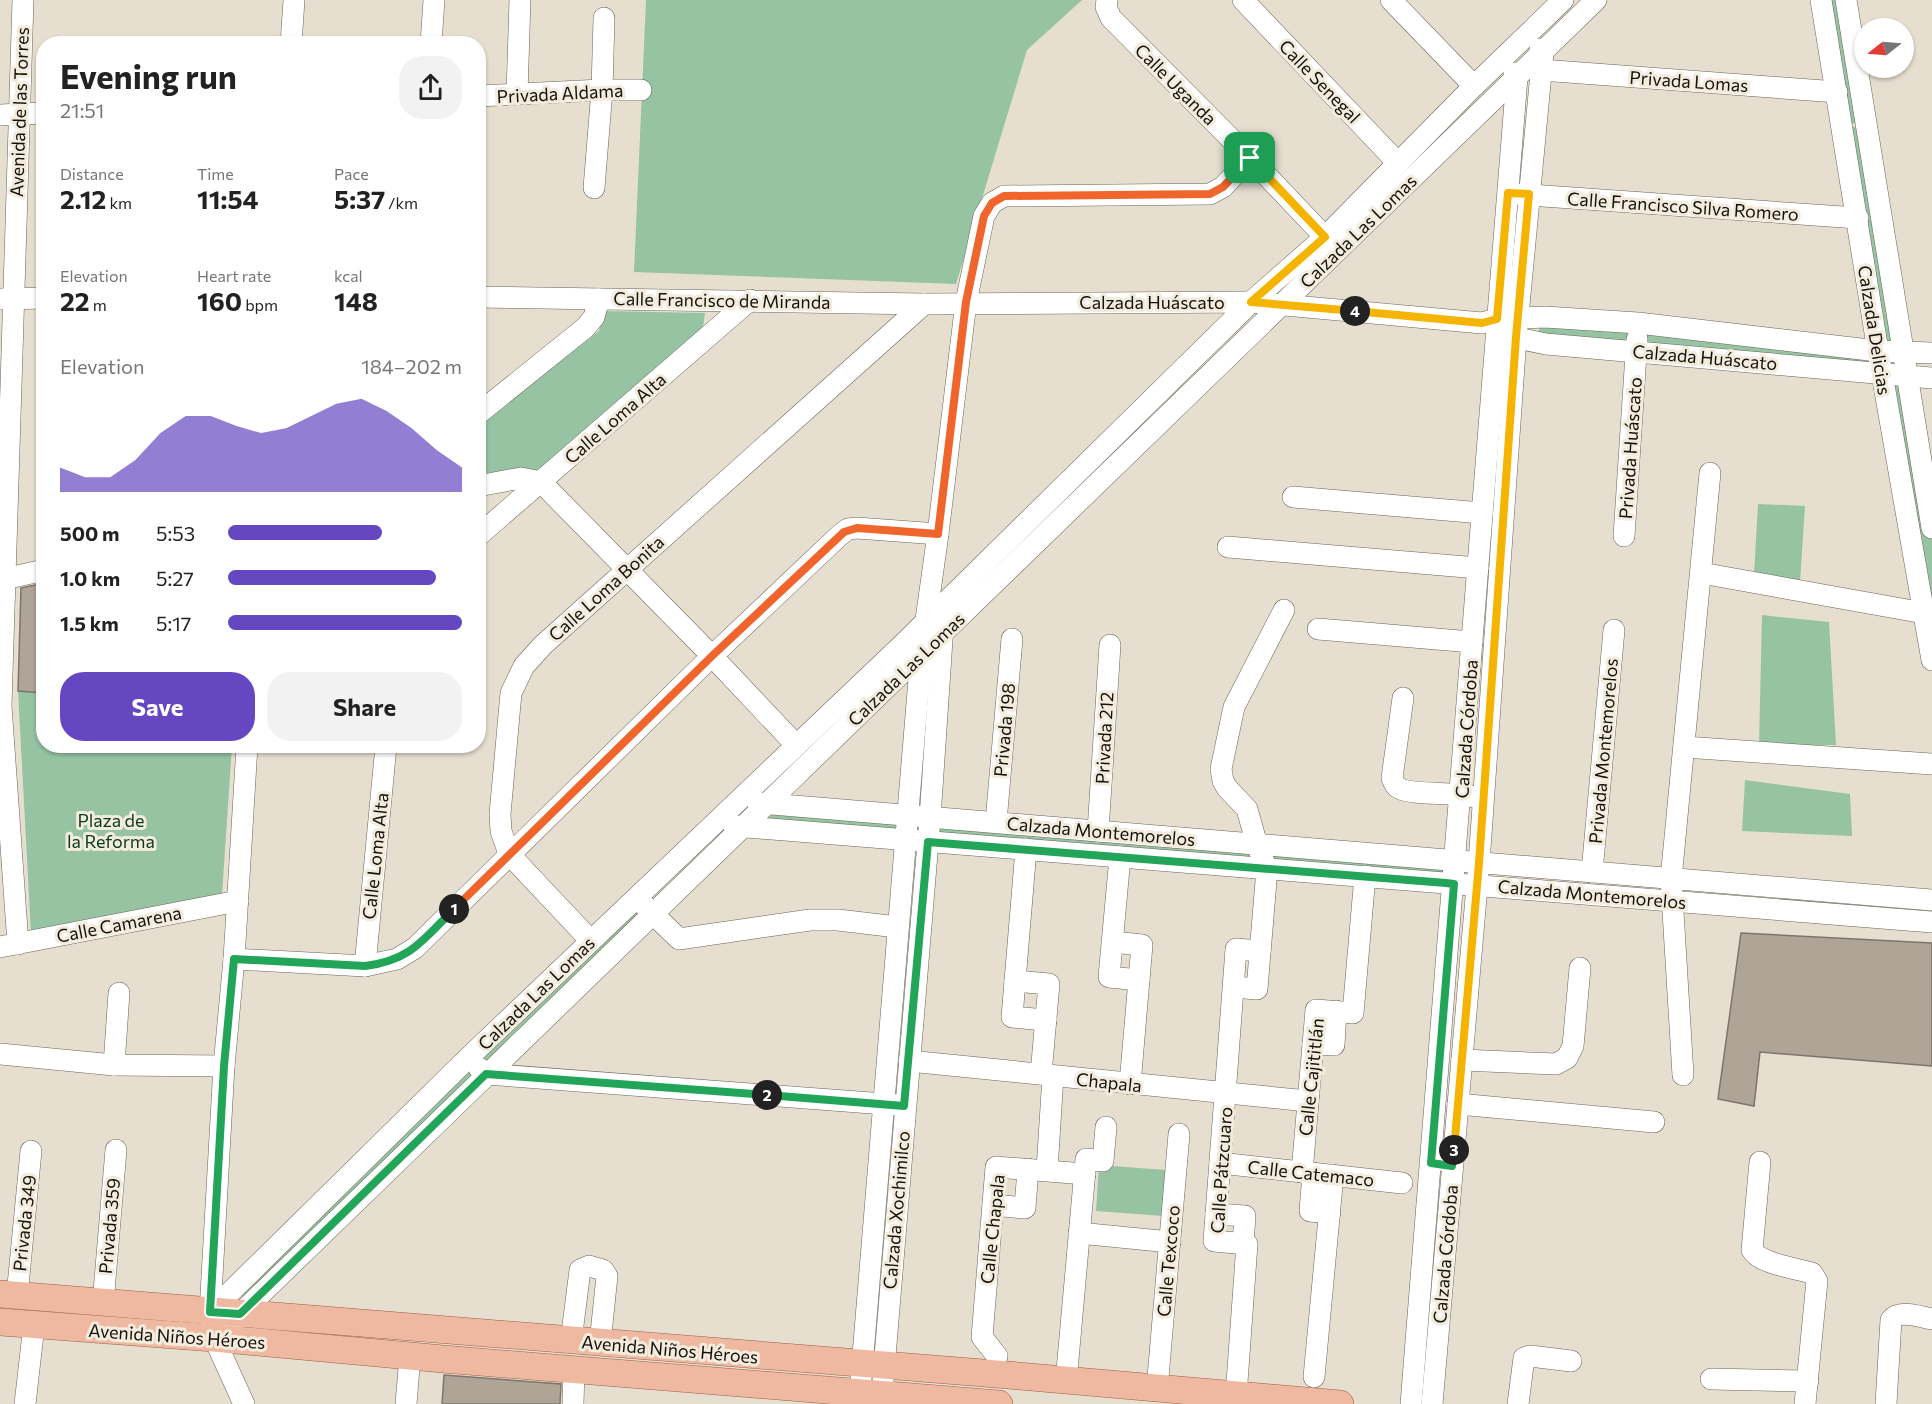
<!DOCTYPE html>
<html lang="en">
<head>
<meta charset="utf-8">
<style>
  body { margin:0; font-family:Commissioner,sans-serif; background:#f2f2f2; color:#222; height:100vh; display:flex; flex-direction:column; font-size:22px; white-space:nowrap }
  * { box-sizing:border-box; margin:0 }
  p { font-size:20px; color:#767676 }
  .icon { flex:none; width:33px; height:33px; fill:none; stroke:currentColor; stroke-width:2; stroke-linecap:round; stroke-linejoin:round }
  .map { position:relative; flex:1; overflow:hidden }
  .panel { position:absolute; left:36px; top:36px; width:450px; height:717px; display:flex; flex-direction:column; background:#fff; border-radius:24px; box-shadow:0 2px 4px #0004 }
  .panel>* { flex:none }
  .needle { width:39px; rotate:253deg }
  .fabs { position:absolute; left:1854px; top:18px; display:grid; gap:12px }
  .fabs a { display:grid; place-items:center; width:60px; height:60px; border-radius:50%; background:#fff; box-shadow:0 2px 4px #0004; font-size:30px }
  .pin { position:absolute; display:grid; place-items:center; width:51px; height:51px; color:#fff; margin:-26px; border-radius:12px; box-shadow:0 3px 9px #0006 }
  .km { position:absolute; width:30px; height:30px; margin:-15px; border-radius:50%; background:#222; color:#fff; font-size:16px; line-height:30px; text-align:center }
  .round { display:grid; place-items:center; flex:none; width:63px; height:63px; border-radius:24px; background:#f2f2f2 }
  .summary { display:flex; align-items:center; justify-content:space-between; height:102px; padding:0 24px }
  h1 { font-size:33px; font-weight:700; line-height:45px }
  .figures { display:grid; grid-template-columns:repeat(3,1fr); gap:9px; height:102px; padding:6px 24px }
  .figures div { display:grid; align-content:center }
  .figures b { font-size:26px; font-weight:700 }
  .figures small { font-size:16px; font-weight:400 }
  .figures p { font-size:16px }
  .chart { height:168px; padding:12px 24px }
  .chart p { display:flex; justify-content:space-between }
  .chart svg { width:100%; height:108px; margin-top:6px; fill:#6548c1; opacity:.7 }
  .button { display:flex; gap:12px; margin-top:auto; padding:12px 24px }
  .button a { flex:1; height:69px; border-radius:24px; background:#6548c1; color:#fff; font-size:24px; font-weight:700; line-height:69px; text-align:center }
  .button a+a { background:#f2f2f2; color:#222 }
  ul { padding:0 24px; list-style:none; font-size:20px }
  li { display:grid; grid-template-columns:96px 72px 1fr; align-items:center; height:45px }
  li i { height:15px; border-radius:8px; background:#6548c1 }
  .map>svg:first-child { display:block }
</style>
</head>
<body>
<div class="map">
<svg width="1932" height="1404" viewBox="0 0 1932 1404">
  <rect width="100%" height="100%" fill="#e6dfd0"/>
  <!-- green -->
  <g fill="#96c4a2">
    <path d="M 646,0 L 1082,0 L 1027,50 L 956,284 L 634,272 Z"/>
    <path d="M 1823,0 L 1844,0 L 1862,121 L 1845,126 L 1863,128 L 1899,351 L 1881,351 Z"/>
    <path d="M 603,311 L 705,313 L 702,334 L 540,471 L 517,469 L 479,474 L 479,425 L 599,331 Z"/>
    <path d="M 1540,322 L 1873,356 L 1874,372 L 1538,336 Z"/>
    <path d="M 1885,376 L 1904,379 L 1932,538 L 1932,656 Z"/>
    <path d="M 1758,504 L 1805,506 L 1800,583 L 1754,575 Z"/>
    <path d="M 1762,615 L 1829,622 L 1836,745 L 1759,745 Z"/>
    <path d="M 18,691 L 43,693 L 44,746 L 232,746 L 222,895 L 31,933 Z"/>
    <path d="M 1745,780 L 1850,794 L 1852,836 L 1742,831 Z"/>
    <path d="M 768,810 L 907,821 L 901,839 L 755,823 Z"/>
    <path d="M 935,823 L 1447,863 L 1446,879 L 934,839 Z"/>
    <path d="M 632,901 L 645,913 L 486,1074 L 472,1062 Z"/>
    <path d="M 462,1064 L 476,1076 L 250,1304 L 237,1291 Z"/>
    <path d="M 1099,1165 L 1166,1170 L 1163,1216 L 1096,1211 Z"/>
  </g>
  <!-- building -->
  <g fill="#aea597" stroke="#7e7569" stroke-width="1.5">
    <path d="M 44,583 L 44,693 L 18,691 L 21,588 Z"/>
    <path d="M 1741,933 L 1932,943 L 1932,1066 L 1760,1052 L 1754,1106 L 1718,1099 Z"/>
    <path d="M 444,1375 L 561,1384 L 560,1404 L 442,1404 Z"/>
  </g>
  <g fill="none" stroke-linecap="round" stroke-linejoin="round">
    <defs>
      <g id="minor">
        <path d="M 1107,0 L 1106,7 L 1111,18 L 1250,158 L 1325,237"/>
        <path d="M 1243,0 L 1398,163"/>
        <path d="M 1391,0 L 1474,86"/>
        <path d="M 1821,0 L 1878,351 L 1932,660"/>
        <path d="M 1846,0 L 1932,528"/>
        <path d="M 291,44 L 294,0"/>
        <path d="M 431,44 L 434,0"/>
        <path d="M 1541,70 L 1837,92"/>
        <path d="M 517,94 L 520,0"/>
        <path d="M 478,96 L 602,90 L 641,90"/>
        <path d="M 0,115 L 44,113"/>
        <path d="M 594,188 L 602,90 L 604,18"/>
        <path d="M 1515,194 L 1858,218"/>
        <path d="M 478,297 L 924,304 L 1251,302 L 1482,323 L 1497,319 L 1545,317 L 1638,323 L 1878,351 L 1932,353"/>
        <path d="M 0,299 L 44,298"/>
        <path d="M 1503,335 L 1546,344 L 1932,378"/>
        <path d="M 478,414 L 586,327 L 594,317 L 599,299"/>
        <path d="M 478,486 L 521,478 L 541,482 L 712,656 L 796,745"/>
        <path d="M 1293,497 L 1482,513"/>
        <path d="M 478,536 L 750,300"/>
        <path d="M 1624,536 L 1637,339"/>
        <path d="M 1228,547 L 1478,568"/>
        <path d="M 1701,573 L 1924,613"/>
        <path d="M 0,580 L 44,570"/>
        <path d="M 1318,629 L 1472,642"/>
        <path d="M 1403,698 L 1392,778 C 1394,783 1395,787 1401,789 C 1413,795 1456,792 1475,797"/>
        <path d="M 1684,747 L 1932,764"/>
        <path d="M 758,803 L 1932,900"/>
        <path d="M 996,822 L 1012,639"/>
        <path d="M 734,826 L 1932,922"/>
        <path d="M 1098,831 L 1110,645"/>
        <path d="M 1026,849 L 1012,1017 L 1046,1020"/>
        <path d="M 1120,857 L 1109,977 L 1139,980"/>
        <path d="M 1592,872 L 1614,630"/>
        <path d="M 644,905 L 679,939 L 810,920 L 838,920 L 897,927"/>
        <path d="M 591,941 L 509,854 L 501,831 L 500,814 L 511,693 L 524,666 L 543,645 L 924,304"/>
        <path d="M 1113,942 L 1142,945 L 1130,1084"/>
        <path d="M 18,944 L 1,706 L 23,0"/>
        <path d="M 0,947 L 238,901"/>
        <path d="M 234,959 L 365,966 L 397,959 L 415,948 L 712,656 L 840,535 L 848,529 L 857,528 L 938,534"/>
        <path d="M 365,966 L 386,746"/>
        <path d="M 1015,981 L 1049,984 L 1041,1074"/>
        <path d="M 1234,987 L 1257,989 L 1267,869 L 1257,845 L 1247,809 L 1227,788 L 1223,781 L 1221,769 L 1234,707 L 1284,610"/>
        <path d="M 1313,1044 L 1334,1045 L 1336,1011"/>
        <path d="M 0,1054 L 114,1065 L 224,1066"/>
        <path d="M 1462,1060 L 1556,1064 L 1567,1058 L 1573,1046 L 1580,968"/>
        <path d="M 909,1061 L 1308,1101"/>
        <path d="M 114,1065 L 119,993"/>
        <path d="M 479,1068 L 486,1074 L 898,1105"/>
        <path d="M 1683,1075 L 1671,879 L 1710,473"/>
        <path d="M 1458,1104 L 1654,1122"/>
        <path d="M 1760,1162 L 1752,1250 C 1760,1264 1795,1268 1812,1273 L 1817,1281 L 1805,1404"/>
        <path d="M 1220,1163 L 1402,1183"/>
        <path d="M 1047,1170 L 1053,1076"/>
        <path d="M 1302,1172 L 1316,1010 L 1353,1013 L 1365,876"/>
        <path d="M 1313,1173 L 1310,1211 L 1330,1213"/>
        <path d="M 993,1205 L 1025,1208 L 1028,1169"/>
        <path d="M 1216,1214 L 1245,1216 L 1243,1243"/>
        <path d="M 1079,1233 L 1170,1242"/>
        <path d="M 17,1296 L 31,1151"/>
        <path d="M 103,1303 L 116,1150"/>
        <path d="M 210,1312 L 468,1058 L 901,646 L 1251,302 L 1325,237 L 1474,86 L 1563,0"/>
        <path d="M 233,1321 L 1596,0"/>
        <path d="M 571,1341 L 580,1270 L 589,1266 L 603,1270 L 607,1276 L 600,1343"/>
        <path d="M 997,1356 L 982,1337 L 996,1167 L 1085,1174"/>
        <path d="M 1314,1377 L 1333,1175"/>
        <path d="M 861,1379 L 921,655 L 938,534 L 966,302 L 984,216 L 992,203 L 1004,196 L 1210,194 L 1223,187 L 1250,158"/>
        <path d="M 1711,1379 L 1808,1381"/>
        <path d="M 1066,1382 L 1086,1159 L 1103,1161 L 1106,1127"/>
        <path d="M 1157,1389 L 1179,1134"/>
        <path d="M 1236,1396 L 1247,1244 L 1214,1241 L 1236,949 L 1260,951"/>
        <path d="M 25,1404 L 34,1325"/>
        <path d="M 244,1404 L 214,1338 L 210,1312 L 224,1066 L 234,959 L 247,746"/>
        <path d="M 406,1404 L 410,1356"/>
        <path d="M 573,1404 L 574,1370"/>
        <path d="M 881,1404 L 930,818 L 943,625"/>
        <path d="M 1411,1404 L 1517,77 L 1514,73"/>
        <path d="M 1432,1404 L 1479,863 L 1516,337 L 1543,52 L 1540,49"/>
        <path d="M 1518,1404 L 1524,1358 L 1530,1356 L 1571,1361"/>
        <path d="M 1886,1404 L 1891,1320 C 1899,1309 1920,1317 1932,1319"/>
      </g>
      <g id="major">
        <path d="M 0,1294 L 996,1374 L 1340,1404"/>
        <path d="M 0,1322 L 214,1338 L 443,1359 L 999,1404"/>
      </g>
    </defs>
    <!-- minor casing -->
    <use href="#minor" stroke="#6a6457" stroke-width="22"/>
    <!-- major casing -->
    <use href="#major" stroke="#9c5f43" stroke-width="28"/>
    <!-- minor -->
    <use href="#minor" stroke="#fff" stroke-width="21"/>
    <!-- major -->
    <use href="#major" stroke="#efb8a0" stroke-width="27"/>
  </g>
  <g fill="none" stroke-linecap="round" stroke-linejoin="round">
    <defs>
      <path id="split-1" d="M 454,909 L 712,656 L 844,532 L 857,528 L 938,534 L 966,302 L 984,216 L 992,203 L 1004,196 L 1210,194 L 1223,187 L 1250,158"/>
      <path id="split-2" d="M 454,909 C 423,940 411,960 365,966 L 234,959 L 224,1066 L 210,1312 L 240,1314 L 486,1074 L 767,1095"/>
      <path id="split-3" d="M 767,1095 L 904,1106 L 928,842 L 1446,883 L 1454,884 L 1431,1163 L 1452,1166 L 1454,1150"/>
      <path id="split-4" d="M 1355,311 L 1482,323 L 1497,319 L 1508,193 L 1529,194 L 1516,337 L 1479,863 L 1454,1150"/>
      <path id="split-5" d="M 1250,158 L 1325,237 L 1251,302 L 1355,311"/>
    </defs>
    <!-- split-1 casing -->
    <use href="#split-1" stroke="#fff" stroke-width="12"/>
    <!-- split-2 casing -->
    <use href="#split-2" stroke="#fff" stroke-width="12"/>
    <!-- split-3 casing -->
    <use href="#split-3" stroke="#fff" stroke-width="12"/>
    <!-- split-4 casing -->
    <use href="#split-4" stroke="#fff" stroke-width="12"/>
    <!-- split-5 casing -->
    <use href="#split-5" stroke="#fff" stroke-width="12"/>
    <!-- split-1 -->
    <use href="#split-1" stroke="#f0652b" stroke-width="8"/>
    <!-- split-2 -->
    <use href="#split-2" stroke="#22a559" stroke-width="8"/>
    <!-- split-3 -->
    <use href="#split-3" stroke="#22a559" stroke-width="8"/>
    <!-- split-4 -->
    <use href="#split-4" stroke="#f5b400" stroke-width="8"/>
    <!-- split-5 -->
    <use href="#split-5" stroke="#f5b400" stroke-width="8"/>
  </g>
  <g text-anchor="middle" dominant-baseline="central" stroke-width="6" stroke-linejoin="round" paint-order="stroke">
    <!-- street labels -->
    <g font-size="18" fill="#15120d" stroke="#f3ecdd">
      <text transform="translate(1320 81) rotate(46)">Calle Senegal</text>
      <text transform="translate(1689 81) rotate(4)">Privada Lomas</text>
      <text transform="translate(1176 84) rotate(45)">Calle Uganda</text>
      <text transform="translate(560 93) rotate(-3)">Privada Aldama</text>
      <text transform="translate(19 112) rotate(-88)">Avenida de las Torres</text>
      <text transform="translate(1683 206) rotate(4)">Calle Francisco Silva Romero</text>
      <text transform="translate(1358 231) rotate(-44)">Calzada Las Lomas</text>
      <text transform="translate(722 300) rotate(1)">Calle Francisco de Miranda</text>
      <text x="1152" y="302">Calzada Huáscato</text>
      <text transform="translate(1875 330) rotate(81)">Calzada Delicias</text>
      <text transform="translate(1705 357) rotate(5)">Calzada Huáscato</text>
      <text transform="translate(615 418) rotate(-41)">Calle Loma Alta</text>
      <text transform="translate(1630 448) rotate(-86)">Privada Huáscato</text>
      <text transform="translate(606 588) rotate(-42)">Calle Loma Bonita</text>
      <text transform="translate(906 669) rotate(-44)">Calzada Las Lomas</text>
      <text transform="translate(1466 729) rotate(-86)">Calzada Córdoba</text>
      <text transform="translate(1004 730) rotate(-85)">Privada 198</text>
      <text transform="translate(1104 738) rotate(-87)">Privada 212</text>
      <text transform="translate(1603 751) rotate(-85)">Privada Montemorelos</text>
      <text transform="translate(1101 831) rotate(5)">Calzada Montemorelos</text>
      <text transform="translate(375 856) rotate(-84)">Calle Loma Alta</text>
      <text transform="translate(1592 894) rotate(5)">Calzada Montemorelos</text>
      <text transform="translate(119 924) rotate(-11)">Calle Camarena</text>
      <text transform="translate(536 993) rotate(-44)">Calzada Las Lomas</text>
      <text transform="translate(1311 1077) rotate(-84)">Calle Cajititlán</text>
      <text transform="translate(1109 1082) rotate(6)">Chapala</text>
      <text transform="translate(1221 1170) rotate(-86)">Calle Pátzcuaro</text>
      <text transform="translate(1311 1173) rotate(6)">Calle Catemaco</text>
      <text transform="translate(896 1210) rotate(-85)">Calzada Xochimilco</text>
      <text transform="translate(24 1223) rotate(-84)">Privada 349</text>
      <text transform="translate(109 1226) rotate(-85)">Privada 359</text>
      <text transform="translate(992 1229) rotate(-84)">Calle Chapala</text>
      <text transform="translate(1445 1254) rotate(-85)">Calzada Córdoba</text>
      <text transform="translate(1168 1261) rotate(-85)">Calle Texcoco</text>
      <text transform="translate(177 1336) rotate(4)">Avenida Niños Héroes</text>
      <text transform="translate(670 1349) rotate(5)">Avenida Niños Héroes</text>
    </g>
    <!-- park labels -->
    <g font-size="18" fill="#083b1d" stroke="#f3ecdd">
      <text x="111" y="820">Plaza de<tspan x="111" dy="21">la Reforma</tspan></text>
    </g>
  </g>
</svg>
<div class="fabs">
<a><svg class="needle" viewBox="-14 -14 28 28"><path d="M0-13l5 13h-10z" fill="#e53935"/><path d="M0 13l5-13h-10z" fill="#767676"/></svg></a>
</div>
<div class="pin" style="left:1250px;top:158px;background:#1e9e55"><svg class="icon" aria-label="arrive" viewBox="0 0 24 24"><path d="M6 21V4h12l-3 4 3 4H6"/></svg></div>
<b class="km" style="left:454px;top:909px">1</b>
<b class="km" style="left:767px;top:1095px">2</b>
<b class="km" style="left:1454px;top:1150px">3</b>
<b class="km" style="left:1355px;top:311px">4</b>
<section class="panel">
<div class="summary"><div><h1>Evening run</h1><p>21:51</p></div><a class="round"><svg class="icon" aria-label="share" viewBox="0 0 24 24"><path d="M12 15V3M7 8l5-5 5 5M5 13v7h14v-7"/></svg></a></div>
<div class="figures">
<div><p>Distance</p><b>2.12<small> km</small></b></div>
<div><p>Time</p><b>11:54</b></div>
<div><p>Pace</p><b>5:37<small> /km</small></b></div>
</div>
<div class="figures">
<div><p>Elevation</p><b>22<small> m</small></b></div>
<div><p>Heart rate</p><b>160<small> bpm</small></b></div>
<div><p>kcal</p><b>148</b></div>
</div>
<div class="chart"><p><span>Elevation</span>184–202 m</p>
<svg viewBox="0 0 160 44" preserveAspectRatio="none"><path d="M0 44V34L10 38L20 38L30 31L40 20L50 13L60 13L70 17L80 20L90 18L100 13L110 8L120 6L130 11L140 18L150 27L160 34V44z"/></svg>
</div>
<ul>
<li><b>500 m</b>5:53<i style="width:66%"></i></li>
<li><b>1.0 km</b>5:27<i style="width:89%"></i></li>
<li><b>1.5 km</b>5:17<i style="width:100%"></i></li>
</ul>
<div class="button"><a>Save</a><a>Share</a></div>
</section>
</div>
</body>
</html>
